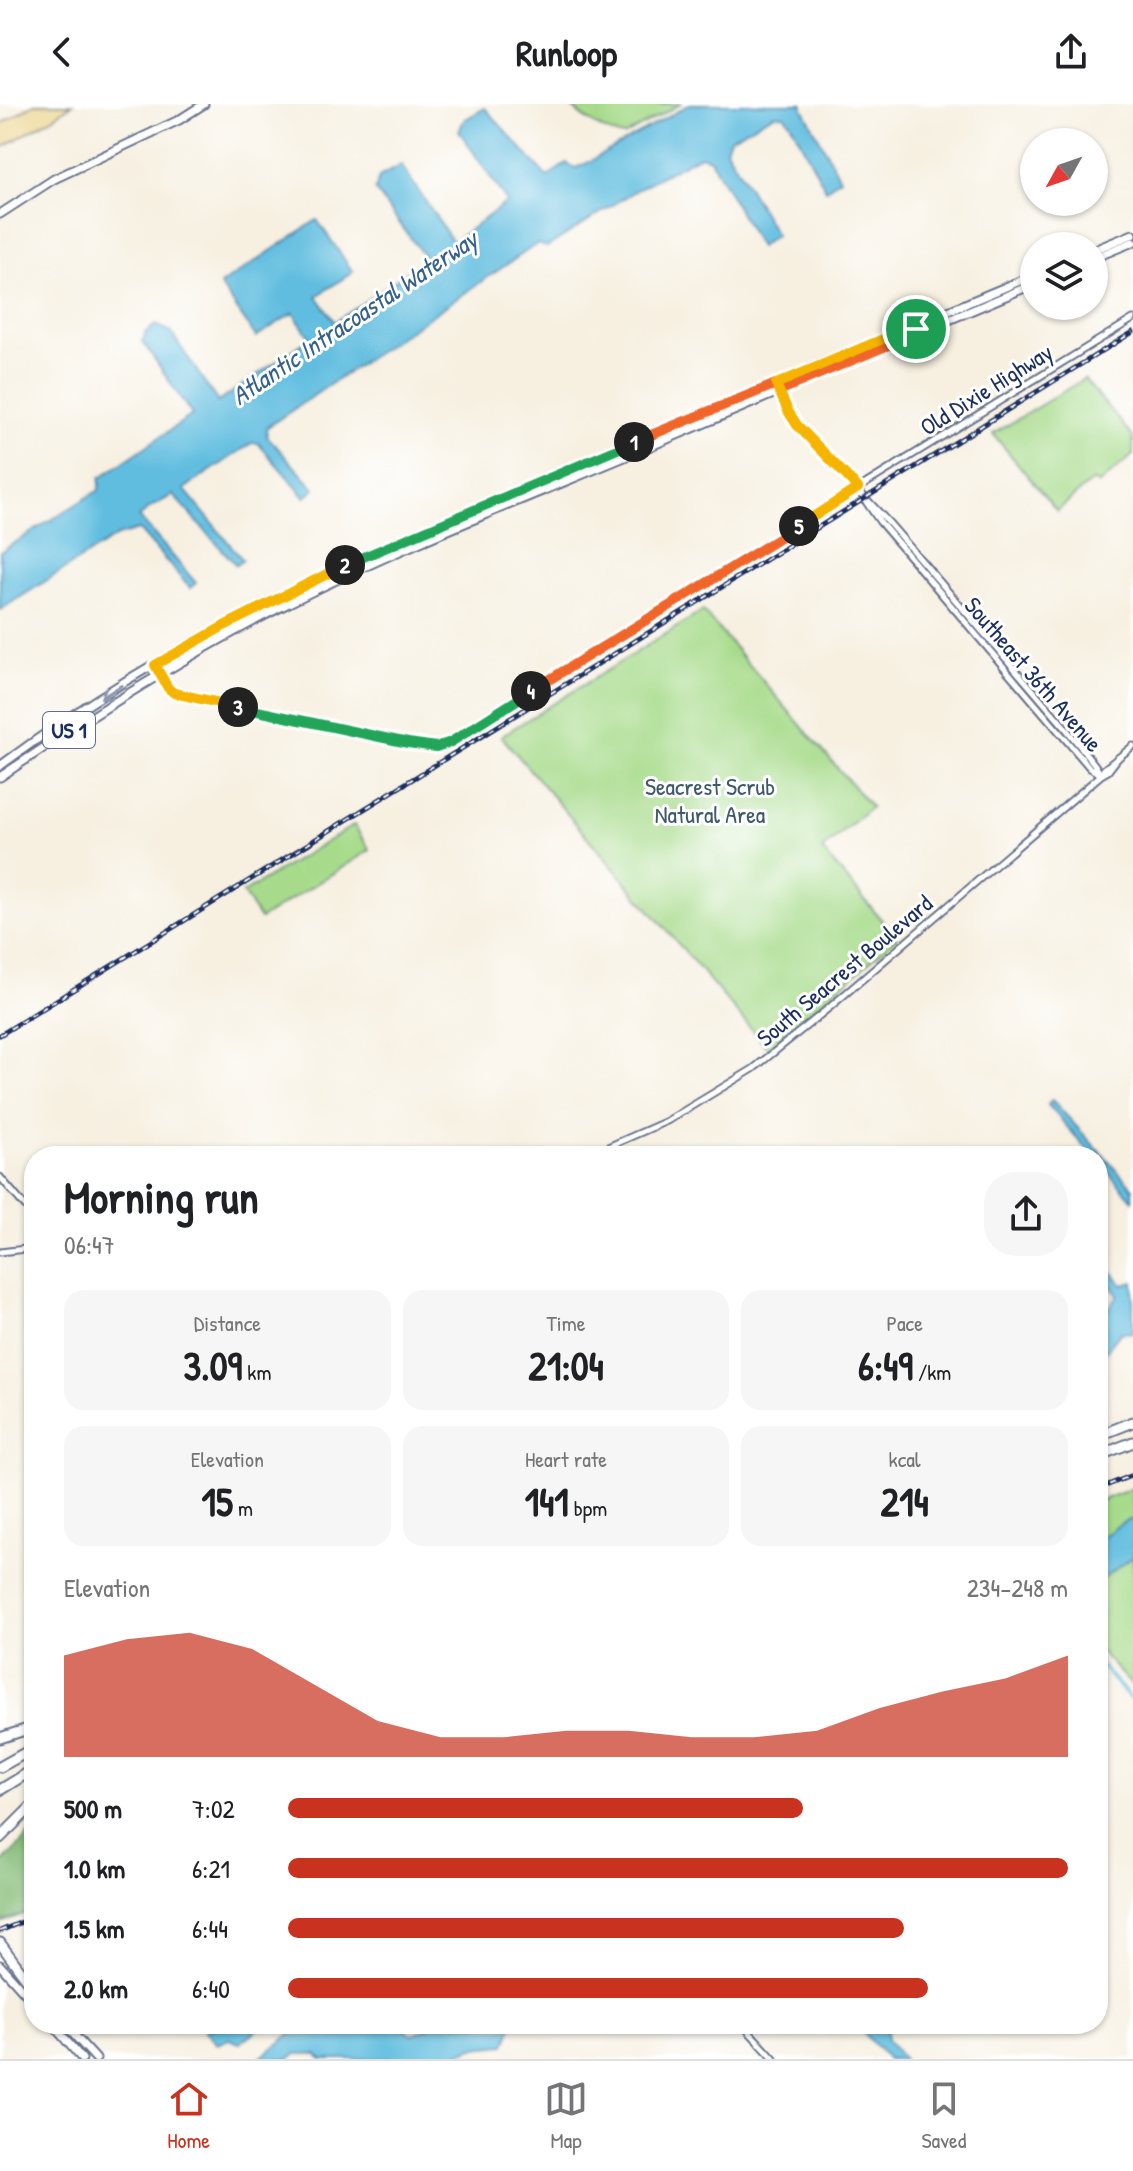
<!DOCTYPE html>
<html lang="en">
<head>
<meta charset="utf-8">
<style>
  body { margin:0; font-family:"Patrick Hand",sans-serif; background:#f6f6f6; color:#202124; height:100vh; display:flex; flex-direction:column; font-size:30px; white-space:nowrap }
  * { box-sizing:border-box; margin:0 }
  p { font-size:26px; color:#757577 }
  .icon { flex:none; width:44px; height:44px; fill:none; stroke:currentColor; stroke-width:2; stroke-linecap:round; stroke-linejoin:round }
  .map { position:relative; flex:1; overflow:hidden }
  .side { position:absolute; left:24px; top:1042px; width:1084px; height:888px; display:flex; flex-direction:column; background:#fff; border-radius:32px; box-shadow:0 2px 6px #0004 }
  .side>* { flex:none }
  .needle { width:52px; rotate:230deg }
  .controls { position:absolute; left:1020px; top:24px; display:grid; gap:16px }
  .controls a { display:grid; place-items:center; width:88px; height:88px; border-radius:50%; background:#fff; box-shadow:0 2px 6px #0004; font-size:40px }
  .pin { position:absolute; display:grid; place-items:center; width:68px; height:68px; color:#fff; margin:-34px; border:4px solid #fff; border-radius:50%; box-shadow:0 2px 8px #0007 }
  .km { position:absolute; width:40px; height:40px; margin:-20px; border-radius:50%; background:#222; color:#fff; font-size:22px; line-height:40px; text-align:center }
  .round { display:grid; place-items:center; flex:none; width:84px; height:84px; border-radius:32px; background:#f6f6f6 }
  .summary { display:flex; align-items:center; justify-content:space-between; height:136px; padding:0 40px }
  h1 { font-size:44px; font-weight:700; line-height:60px }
  .metrics { display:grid; grid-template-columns:repeat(3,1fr); gap:12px; height:136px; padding:8px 40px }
  .metrics div { display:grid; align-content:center; border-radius:20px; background:#f6f6f6; text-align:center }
  .metrics b { font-size:40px; font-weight:700 }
  .metrics small { font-size:22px; font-weight:400 }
  .metrics p { font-size:22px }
  .chart { height:224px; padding:16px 40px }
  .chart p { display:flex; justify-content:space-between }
  .chart svg { width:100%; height:144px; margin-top:8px; fill:#c8321e; opacity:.7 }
  ul { padding:0 40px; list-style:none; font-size:26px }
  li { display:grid; grid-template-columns:128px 96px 1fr; align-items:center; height:60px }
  li i { height:20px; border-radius:10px; background:#c8321e }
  header { display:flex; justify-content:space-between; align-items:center; height:104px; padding:0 40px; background:#fff; font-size:36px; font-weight:700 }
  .dock { display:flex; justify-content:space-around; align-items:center; height:112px; border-top:2px solid #e0e0e0; background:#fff; font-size:22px; color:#757577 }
  .dock a { display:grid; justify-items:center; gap:4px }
  .dock .current { color:#c8321e }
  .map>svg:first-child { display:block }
</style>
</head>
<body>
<header><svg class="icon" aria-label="back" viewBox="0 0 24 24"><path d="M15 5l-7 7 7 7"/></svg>Runloop<svg class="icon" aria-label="share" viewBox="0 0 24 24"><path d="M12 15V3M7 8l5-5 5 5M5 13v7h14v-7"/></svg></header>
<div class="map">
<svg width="1133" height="1955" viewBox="0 0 1133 1955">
  <rect width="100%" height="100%" fill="#fff"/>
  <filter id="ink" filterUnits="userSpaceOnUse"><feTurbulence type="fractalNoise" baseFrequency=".0125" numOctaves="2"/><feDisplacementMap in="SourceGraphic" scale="16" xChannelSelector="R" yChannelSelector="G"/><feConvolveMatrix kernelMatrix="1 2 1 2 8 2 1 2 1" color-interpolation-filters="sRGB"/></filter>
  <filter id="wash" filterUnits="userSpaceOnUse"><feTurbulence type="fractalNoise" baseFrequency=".006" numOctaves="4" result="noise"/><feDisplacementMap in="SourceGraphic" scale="32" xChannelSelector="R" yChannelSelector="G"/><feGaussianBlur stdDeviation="1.8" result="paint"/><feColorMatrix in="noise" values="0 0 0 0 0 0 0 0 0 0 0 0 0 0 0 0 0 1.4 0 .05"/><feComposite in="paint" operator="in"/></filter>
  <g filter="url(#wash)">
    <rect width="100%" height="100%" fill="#f7f0e1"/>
    <!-- green -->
    <g fill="#a7db8b" stroke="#618574" stroke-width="2">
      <path d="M 569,0 L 680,0 L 624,32 C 608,31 580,13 569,0 Z"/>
      <path d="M 1084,275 L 1133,333 L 1133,351 L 1098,381 L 1093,376 L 1057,407 L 993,330 Z"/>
      <path d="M 703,507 L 871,703 L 822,746 L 897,834 L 768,945 L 501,632 Z"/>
      <path d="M 354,721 L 370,746 L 260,815 L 243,789 Z"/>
      <path d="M 1133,1384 L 1133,1583 L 1098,1545 L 1098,1398 Z"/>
    </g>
    <!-- forest -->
    <path fill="#85bb77" stroke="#50756a" stroke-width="2" d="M 34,1726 L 34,1806 L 0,1819 L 0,1761 Z"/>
    <!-- sand -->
    <path fill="#eeda9e" stroke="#84847e" stroke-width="2" d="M 34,0 L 72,0 L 54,13 L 0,45 L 0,21 Z"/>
    <!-- water -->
    <g fill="#61bddf" stroke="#3e769e" stroke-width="2">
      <path d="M 690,0 L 803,0 L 803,4 L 840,74 L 826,86 L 791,20 L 784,11 L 775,10 L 730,34 L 726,45 L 776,131 L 759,143 L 710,55 L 700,51 L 643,82 L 547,143 L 537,140 L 266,324 L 267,332 L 315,385 L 305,393 L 258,339 L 252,339 L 184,385 L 243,456 L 236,461 L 173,391 L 151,403 L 139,413 L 196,479 L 190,484 L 139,426 L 117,432 L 0,506 L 0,448 L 99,386 L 100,374 L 192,311 L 143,238 L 145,229 L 156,221 L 170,227 L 218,298 L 310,234 L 293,209 L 256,233 L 220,181 L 317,116 L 353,168 L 317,192 L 335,218 L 426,155 L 375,86 L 379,73 L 401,61 L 453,138 L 507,98 L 459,27 L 464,16 L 485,4 L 547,73 L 567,59 L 575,64 L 585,60 Z"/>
      <path d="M 1052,996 L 1133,1084 L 1133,1096 L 1098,1057 L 1098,1052 L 1093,1052 L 1048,1001 Z"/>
      <path d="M 1098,1152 L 1123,1181 L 1133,1178 L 1133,1229 L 1121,1228 L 1098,1258 L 1098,1218 L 1118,1191 L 1098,1167 Z"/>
      <path d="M 1128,1416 L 1133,1416 L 1133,1453 L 1098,1477 L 1098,1435 C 1110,1430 1117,1420 1128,1416 Z"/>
      <path d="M 221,1920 L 265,1920 L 240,1939 L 229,1935 L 217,1940 L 204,1927 Z"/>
      <path d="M 303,1920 L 398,1920 L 412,1931 L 427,1925 L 434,1920 L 513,1920 L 505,1941 L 474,1944 L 442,1955 L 322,1955 L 317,1950 L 296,1950 L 288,1955 L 259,1955 Z"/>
      <path d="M 855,1920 L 894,1920 L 887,1927 L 887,1936 L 903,1955 L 888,1955 Z"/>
    </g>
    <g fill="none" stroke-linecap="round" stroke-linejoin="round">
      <!-- canal -->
      <path stroke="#61bddf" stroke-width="4" d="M 1098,1559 L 1133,1597"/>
    </g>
  </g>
  <g filter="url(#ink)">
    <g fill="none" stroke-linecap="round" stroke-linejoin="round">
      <defs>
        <g id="minor">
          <path d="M 779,286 L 797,321 L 889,419 L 1063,621 L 1095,661 L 1101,671"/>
          <path d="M 860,389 L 880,418 L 1090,664 L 1100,670"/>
          <path d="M 155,561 L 168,584 L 177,591 L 408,639 C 424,642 435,644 451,638 L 750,451 L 1133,215"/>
          <path d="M 1101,670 L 1104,665 L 1133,642"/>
          <path d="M 587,1052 L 667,1017 L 753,965 L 830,903 L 1101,671 L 1108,667 L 1118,654"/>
          <path d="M 0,1073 L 34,1113"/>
          <path d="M 0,1148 L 34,1144"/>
          <path d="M 742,1920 L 774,1955"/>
        </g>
        <g id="major">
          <path d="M 0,110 L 54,75 L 179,16 L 204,0"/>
          <path d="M 1094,146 L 1133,130"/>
          <path d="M 1094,154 L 1133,138"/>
          <path d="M 0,662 C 106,583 224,516 344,462 C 402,435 462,411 521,386 C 692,313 864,244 1034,171"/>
          <path d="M 0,673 C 90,612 181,554 279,504 C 397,444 522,396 644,345 C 774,290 904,234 1034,180"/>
          <path d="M 0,1861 L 34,1899"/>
          <path d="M 52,1920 L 82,1955"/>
          <path d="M 64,1920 L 96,1955"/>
        </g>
        <g id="highway">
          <path d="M 1098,1332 L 1133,1318"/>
          <path d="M 1098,1352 L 1133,1338"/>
          <path d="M 0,1634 L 34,1623"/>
          <path d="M 0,1663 L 34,1644"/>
          <path d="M 0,1686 L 34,1665"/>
          <path d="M 0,1734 L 34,1700"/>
          <path d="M 0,1839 L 28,1877"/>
        </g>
      </defs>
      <!-- minor casing -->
      <use href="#minor" stroke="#68738c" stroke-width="9"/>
      <!-- major casing -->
      <use href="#major" stroke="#68738c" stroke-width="11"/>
      <!-- highway casing -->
      <use href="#highway" stroke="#68738c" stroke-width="13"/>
      <!-- minor -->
      <use href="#minor" stroke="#fff" stroke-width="5"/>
      <!-- major -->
      <use href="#major" stroke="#fff" stroke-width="7"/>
      <!-- highway -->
      <use href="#highway" stroke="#fff" stroke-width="9"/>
      <defs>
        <g id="rail">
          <path d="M 0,931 L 1133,228"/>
          <path d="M 1098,1385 L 1133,1371"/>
          <path d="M 0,1827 L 34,1813"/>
        </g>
      </defs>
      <!-- rail casing -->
      <use href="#rail" stroke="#1b2f5e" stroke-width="5"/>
      <!-- rail -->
      <use href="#rail" stroke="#fff" stroke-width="2" stroke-dasharray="6" stroke-linecap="butt"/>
    </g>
    <!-- one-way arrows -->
    <defs><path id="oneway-shaft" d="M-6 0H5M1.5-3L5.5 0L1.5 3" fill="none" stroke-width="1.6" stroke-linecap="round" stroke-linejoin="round" transform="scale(2)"/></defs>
    <use stroke="#8d97ae" href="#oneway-shaft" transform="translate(111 588) rotate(148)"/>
  </g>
  <g fill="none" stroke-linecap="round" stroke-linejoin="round" filter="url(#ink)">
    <defs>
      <path id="split-1" d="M 634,338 L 776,280 L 779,287 L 915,230 L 916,225"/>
      <path id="split-2" d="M 345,461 L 634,338"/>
      <path id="split-3" d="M 238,603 L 174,589 L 168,584 L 155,561 L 224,522 L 345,461"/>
      <path id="split-4" d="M 238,603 L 408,639 L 436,643 L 451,638 L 531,587"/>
      <path id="split-5" d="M 531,587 L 799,422"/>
      <path id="split-6" d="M 799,422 L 858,384 L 797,321 L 788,307 L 776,280 L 921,219 L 916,225"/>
    </defs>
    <!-- split-1 casing -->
    <use href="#split-1" stroke="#fff" stroke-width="16"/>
    <!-- split-2 casing -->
    <use href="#split-2" stroke="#fff" stroke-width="16"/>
    <!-- split-3 casing -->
    <use href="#split-3" stroke="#fff" stroke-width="16"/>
    <!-- split-4 casing -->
    <use href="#split-4" stroke="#fff" stroke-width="16"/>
    <!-- split-5 casing -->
    <use href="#split-5" stroke="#fff" stroke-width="16"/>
    <!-- split-6 casing -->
    <use href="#split-6" stroke="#fff" stroke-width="16"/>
    <!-- split-1 -->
    <use href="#split-1" stroke="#f0652b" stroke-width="10"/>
    <!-- split-2 -->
    <use href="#split-2" stroke="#22a559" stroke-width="10"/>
    <!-- split-3 -->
    <use href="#split-3" stroke="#f5b400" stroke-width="10"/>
    <!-- split-4 -->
    <use href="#split-4" stroke="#22a559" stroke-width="10"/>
    <!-- split-5 -->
    <use href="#split-5" stroke="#f0652b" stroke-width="10"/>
    <!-- split-6 -->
    <use href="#split-6" stroke="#f5b400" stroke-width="10"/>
  </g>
  <g text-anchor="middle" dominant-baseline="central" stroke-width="6" stroke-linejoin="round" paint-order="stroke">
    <!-- shield labels -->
    <rect fill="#fff" stroke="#5f6d8e" stroke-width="2" x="43" y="608" width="52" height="36" rx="6"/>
    <g font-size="22" font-weight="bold" fill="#1b2f5e">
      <text x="69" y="626">US 1</text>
    </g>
    <!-- street labels -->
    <g font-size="24" fill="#1b2f5e" stroke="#fff">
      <text transform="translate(986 285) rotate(-32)">Old Dixie Highway</text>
      <text transform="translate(1034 570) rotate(49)">Southeast 36th Avenue</text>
      <text transform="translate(844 866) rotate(-40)">South Seacrest Boulevard</text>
    </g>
    <!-- park labels -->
    <g font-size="24" fill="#3e5a69" stroke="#fff">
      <text x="710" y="682">Seacrest Scrub<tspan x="710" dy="28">Natural Area</tspan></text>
    </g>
    <!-- water labels -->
    <g font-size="26" font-style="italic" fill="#34618b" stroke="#fff">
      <text transform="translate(354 213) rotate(-34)">Atlantic Intracoastal Waterway</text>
    </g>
  </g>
</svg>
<div class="controls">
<a><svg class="needle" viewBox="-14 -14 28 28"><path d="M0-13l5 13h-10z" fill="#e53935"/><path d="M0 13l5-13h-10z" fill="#757577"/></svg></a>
<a><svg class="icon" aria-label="layers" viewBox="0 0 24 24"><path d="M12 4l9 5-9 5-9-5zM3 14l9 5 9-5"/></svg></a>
</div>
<div class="pin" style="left:916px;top:225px;background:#1e9e55"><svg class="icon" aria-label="arrive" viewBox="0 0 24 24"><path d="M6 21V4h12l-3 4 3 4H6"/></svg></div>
<b class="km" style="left:634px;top:338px">1</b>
<b class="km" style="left:345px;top:461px">2</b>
<b class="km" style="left:238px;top:603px">3</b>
<b class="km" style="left:531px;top:587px">4</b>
<b class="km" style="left:799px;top:422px">5</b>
<section class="side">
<div class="summary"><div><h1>Morning run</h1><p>06:47</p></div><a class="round"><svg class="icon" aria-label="share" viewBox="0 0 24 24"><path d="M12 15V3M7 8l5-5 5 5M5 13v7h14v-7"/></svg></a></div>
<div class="metrics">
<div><p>Distance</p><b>3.09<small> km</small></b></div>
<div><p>Time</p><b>21:04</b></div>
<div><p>Pace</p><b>6:49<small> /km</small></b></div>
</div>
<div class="metrics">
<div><p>Elevation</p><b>15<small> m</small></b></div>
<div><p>Heart rate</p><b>141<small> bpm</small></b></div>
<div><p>kcal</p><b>214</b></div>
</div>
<div class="chart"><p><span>Elevation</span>234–248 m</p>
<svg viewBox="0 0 160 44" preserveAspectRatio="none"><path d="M0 44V13L10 8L20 6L30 11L40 22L50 33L60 38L70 38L80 36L90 36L100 38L110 38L120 36L130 29L140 24L150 20L160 13V44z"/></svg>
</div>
<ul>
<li><b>500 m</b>7:02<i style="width:66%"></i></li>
<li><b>1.0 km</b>6:21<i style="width:100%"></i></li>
<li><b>1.5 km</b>6:44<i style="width:79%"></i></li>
<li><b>2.0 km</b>6:40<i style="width:82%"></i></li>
</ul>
</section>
</div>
<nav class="dock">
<a class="current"><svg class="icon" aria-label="home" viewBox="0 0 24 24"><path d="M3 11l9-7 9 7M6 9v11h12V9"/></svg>Home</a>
<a><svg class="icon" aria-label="map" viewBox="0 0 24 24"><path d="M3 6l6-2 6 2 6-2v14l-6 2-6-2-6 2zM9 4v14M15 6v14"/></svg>Map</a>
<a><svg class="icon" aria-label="saved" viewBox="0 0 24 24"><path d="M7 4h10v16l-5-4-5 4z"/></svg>Saved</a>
</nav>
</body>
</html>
